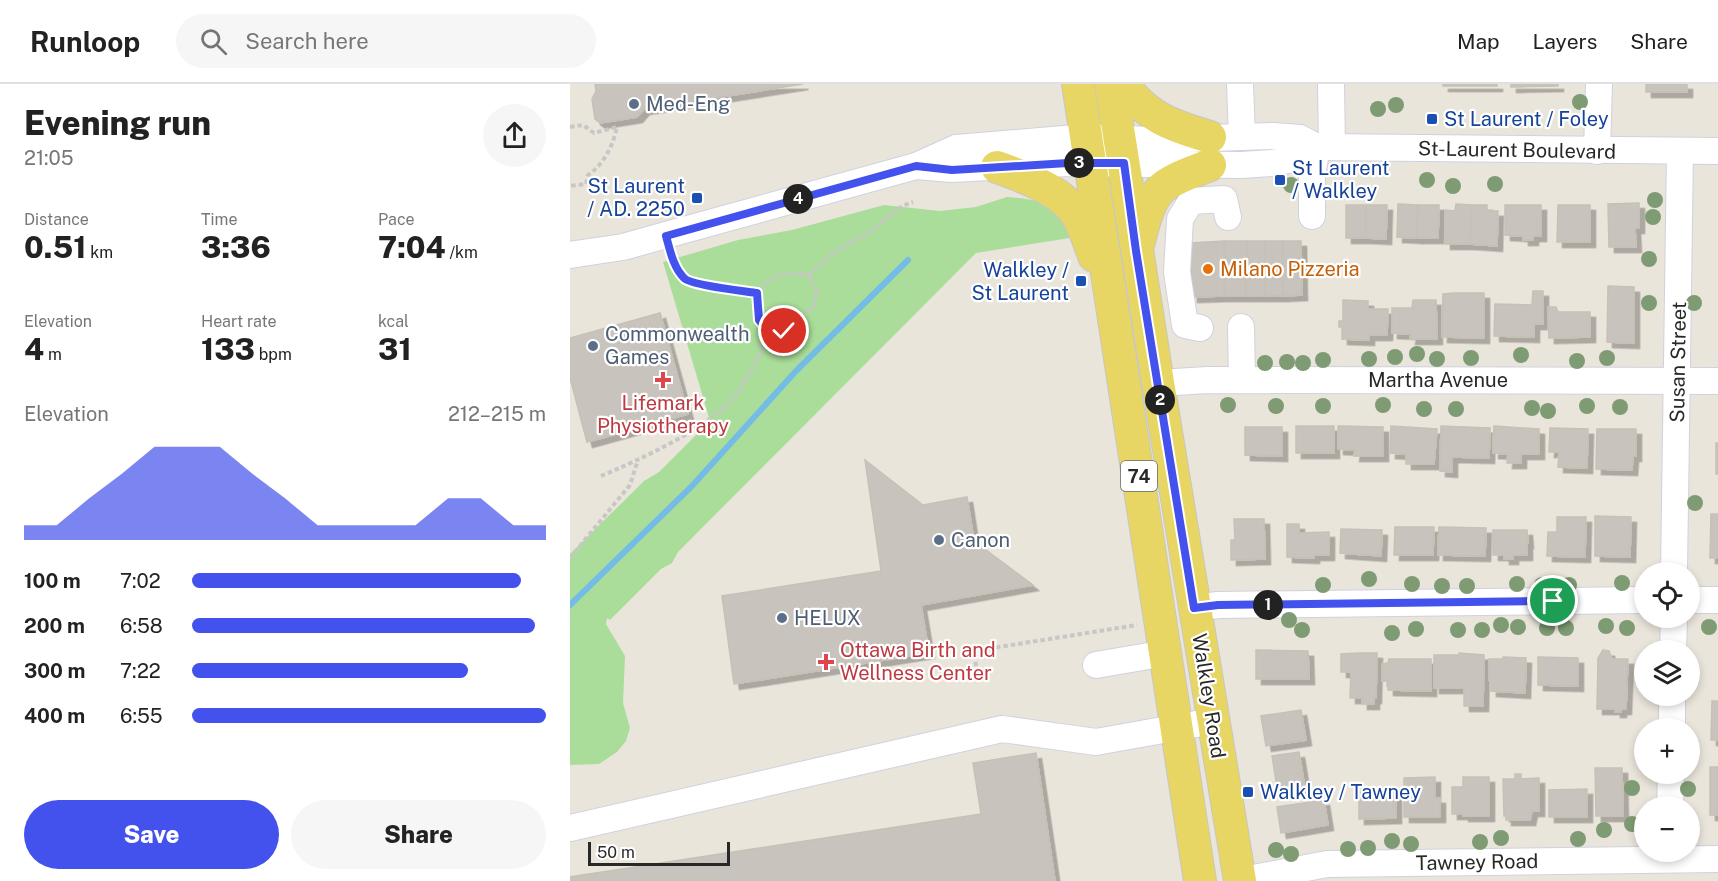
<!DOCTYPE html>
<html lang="en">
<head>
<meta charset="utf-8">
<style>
  body { margin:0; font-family:"Public Sans",sans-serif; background:#f6f6f6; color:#222; height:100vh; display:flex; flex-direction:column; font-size:22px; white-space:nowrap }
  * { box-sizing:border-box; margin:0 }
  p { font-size:20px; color:#767676 }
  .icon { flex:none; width:33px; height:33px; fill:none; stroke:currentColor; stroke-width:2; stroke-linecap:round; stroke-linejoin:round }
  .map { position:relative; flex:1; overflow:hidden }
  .side { display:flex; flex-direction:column; background:#fff; width:570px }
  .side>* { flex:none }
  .buttons { position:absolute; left:1064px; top:478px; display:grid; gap:12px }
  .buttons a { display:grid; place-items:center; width:66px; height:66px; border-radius:50%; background:#fff; box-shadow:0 3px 9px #0003; font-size:30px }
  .scale { position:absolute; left:18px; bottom:15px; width:142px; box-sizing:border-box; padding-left:6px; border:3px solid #282828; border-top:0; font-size:16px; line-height:21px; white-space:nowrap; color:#282828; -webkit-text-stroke:4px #fff; paint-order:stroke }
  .pin { position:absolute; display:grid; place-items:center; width:51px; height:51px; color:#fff; margin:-26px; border:3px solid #fff; border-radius:50%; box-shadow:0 2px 6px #0007 }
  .km { position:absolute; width:30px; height:30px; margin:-15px; border-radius:50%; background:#222; color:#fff; font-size:16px; line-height:30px; text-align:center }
  .round { display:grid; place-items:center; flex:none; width:63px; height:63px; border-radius:32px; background:#f6f6f6 }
  .overview { display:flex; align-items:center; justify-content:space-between; height:102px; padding:0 24px }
  h1 { font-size:33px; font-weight:800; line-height:45px }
  .metrics { display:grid; grid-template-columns:repeat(3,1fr); gap:9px; height:102px; padding:6px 24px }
  .metrics div { display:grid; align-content:center }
  .metrics b { font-size:30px; font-weight:800 }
  .metrics small { font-size:16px; font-weight:400 }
  .metrics p { font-size:16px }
  .chart { height:168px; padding:12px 24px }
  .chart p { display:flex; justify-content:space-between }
  .chart svg { width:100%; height:108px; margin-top:6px; fill:#4452ed; opacity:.7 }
  .button { display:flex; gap:12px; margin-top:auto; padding:12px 24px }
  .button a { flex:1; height:69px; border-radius:36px; background:#4452ed; color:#fff; font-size:24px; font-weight:800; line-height:69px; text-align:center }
  .button a+a { background:#f6f6f6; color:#222 }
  ul { padding:0 24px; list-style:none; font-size:20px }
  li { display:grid; grid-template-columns:96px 72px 1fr; align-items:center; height:45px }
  li i { height:15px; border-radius:8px; background:#4452ed }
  header { display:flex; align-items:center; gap:36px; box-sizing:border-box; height:84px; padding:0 30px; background:#fff; border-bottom:2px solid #e0e0e0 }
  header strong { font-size:28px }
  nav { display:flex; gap:33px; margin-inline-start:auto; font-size:21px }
  .search { width:420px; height:54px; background:#f6f6f6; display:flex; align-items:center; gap:15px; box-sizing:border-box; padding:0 21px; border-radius:33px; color:#767676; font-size:22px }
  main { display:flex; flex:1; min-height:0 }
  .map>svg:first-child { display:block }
</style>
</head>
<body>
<header>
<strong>Runloop</strong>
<div class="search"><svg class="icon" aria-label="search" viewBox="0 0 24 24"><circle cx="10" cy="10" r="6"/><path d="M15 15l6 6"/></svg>Search here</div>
<nav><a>Map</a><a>Layers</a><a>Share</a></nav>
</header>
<main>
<section class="side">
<div class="overview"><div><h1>Evening run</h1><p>21:05</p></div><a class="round"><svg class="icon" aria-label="share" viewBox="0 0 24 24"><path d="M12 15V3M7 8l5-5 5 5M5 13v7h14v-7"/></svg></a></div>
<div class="metrics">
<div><p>Distance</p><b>0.51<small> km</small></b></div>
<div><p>Time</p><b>3:36</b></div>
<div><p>Pace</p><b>7:04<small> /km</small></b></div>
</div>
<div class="metrics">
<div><p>Elevation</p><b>4<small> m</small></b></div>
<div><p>Heart rate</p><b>133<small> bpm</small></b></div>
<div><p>kcal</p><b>31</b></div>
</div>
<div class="chart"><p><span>Elevation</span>212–215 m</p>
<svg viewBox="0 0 160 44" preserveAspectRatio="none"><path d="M0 44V38L10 38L20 27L30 17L40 6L50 6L60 6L70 17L80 27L90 38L100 38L110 38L120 38L130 27L140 27L150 38L160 38V44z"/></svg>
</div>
<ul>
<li><b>100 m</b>7:02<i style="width:93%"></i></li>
<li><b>200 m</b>6:58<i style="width:97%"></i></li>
<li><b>300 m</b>7:22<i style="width:78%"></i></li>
<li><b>400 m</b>6:55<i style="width:100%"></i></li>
</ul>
<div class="button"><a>Save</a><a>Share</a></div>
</section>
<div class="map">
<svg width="1148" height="797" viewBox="0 0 1148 797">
  <defs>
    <filter id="shadow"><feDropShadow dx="5.5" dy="5.5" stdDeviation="0" flood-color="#0004"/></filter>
  </defs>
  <rect width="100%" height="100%" fill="#eae5db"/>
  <!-- green -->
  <path fill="#aadd9a" d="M 437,113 C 474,116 485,118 500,154 L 406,169 L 108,468 L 102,479 L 91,485 L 40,536 L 37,534 L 36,540 L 55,572 L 53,619 L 60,644 L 56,657 L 47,668 L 29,680 L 0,681 L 0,470 L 74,397 L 89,388 L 140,337 L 93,178 L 168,156 L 222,146 L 314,121 L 370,127 L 406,123 Z"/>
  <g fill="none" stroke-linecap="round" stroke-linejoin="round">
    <!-- stream -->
    <path stroke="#74bbe6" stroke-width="6" d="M 0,521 L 122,402 L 226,287 L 338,176"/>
  </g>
  <!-- building -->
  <g fill="#c8c4bd" stroke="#c5c1b5" stroke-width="1.5" filter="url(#shadow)">
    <path d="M 25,0 L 233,0 L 74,25 L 67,33 L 30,39 L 25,35 L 22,15 L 26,7 Z"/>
    <rect x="873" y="0" width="54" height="2"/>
    <path d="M 941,0 L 988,0 L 988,2 L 941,3 Z"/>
    <rect x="1076" y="0" width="41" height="8"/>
    <path d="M 1069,119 L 1069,144 L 1065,144 L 1066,163 L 1039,163 L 1038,120 Z"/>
    <path d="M 828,120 L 848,121 L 847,154 L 827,153 Z"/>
    <path d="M 886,120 L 902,121 L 900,160 L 875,160 L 875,126 L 885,127 Z"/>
    <rect x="776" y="121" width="20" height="33"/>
    <path d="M 796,121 L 817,121 L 816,155 L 796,154 Z"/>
    <path d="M 848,121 L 869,121 L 868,154 L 847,154 Z"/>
    <path d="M 902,121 L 917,121 L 917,127 L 928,127 L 927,162 L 900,160 Z"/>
    <path d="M 935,121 L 971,121 L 971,152 L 963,152 L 963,156 L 953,156 L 953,152 L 935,151 Z"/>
    <path d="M 988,121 L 1020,121 L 1020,158 L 987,158 Z"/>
    <path d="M 654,157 L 677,157 L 676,212 L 654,212 Z"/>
    <path d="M 654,157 L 654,212 L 622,213 L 621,159 Z"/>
    <path d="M 677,157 L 695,157 L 695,212 L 676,212 Z"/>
    <rect x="695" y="157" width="18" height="55"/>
    <path d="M 713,157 L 731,157 L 732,211 L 713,212 Z"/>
    <path d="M 1038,202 L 1064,203 L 1064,259 L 1037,258 Z"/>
    <path d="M 963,207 L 973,207 L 973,240 L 964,240 L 964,253 L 924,252 L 925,220 L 962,221 Z"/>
    <path d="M 884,209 L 914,209 L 914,254 L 872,253 L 873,210 Z"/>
    <path d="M 773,216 L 798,217 L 798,225 L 818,225 L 817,251 L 799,251 L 799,256 L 772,255 L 772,243 L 769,243 L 769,237 L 773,237 Z"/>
    <path d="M 843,216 L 866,216 L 867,255 L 840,255 L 841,250 L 822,249 L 822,224 L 842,224 Z"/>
    <path d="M 978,223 L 986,223 L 988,228 L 1020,228 L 1020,253 L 979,254 Z"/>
    <path d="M 90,229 L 118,330 L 17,358 L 0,294 L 0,254 Z"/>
    <rect x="726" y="342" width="38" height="27"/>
    <path d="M 768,342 L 813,343 L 813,372 L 784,372 L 785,366 L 768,365 Z"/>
    <path d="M 821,342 L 867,345 L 864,380 L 836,380 L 836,370 L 820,369 Z"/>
    <path d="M 871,342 L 920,344 L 919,374 L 882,373 L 882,388 L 870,387 Z"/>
    <path d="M 924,342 L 969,345 L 969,370 L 951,370 L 951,379 L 937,379 L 938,370 L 923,369 Z"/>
    <path d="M 675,343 L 712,343 L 712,372 L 675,371 Z"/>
    <path d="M 980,344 L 1018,345 L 1017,384 L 988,383 L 989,368 L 979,368 Z"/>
    <path d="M 1027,345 L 1066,345 L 1066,372 L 1063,372 L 1062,386 L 1026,385 Z"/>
    <rect x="1146" y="359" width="2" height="31"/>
    <path d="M 295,376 L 353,421 L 397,413 L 404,457 L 463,501 L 351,521 L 359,569 L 164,600 L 152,512 L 311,487 Z"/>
    <path d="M 1141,430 L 1148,430 L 1148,474 L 1140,474 Z"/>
    <path d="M 1025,432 L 1061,433 L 1060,473 L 1025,472 Z"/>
    <path d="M 987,433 L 1016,433 L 1015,473 L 977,472 L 978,448 L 987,448 Z"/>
    <path d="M 664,435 L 694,435 L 695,475 L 661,476 L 661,456 L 665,456 Z"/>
    <path d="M 717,440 L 729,440 L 729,449 L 759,448 L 759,471 L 744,471 L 744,474 L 717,473 Z"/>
    <path d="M 825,443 L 864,443 L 863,471 L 824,471 Z"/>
    <path d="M 869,443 L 916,444 L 915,472 L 868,471 Z"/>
    <path d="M 771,445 L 812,446 L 811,472 L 770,469 Z"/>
    <path d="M 923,446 L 957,446 L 958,459 L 957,459 L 957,471 L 943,471 L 943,475 L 934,475 L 934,471 L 923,471 Z"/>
    <path d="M 686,566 L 738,567 L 739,595 L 686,595 Z"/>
    <path d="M 1033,566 L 1039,567 L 1042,575 L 1058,575 L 1056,625 L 1051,625 L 1051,628 L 1045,628 L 1045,625 L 1027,625 L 1028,574 Z"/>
    <path d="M 789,569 L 807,569 L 806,614 L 804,614 L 804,620 L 792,620 L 792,614 L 780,614 L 781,588 L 771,588 L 771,570 Z"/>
    <path d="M 889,569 L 914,571 L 913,622 L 894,622 L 894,604 L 864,604 L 864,571 L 889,571 Z"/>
    <path d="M 933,573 L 956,574 L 955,609 L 921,607 L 921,596 L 919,596 L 919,575 L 933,575 Z"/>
    <path d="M 968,573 L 1008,574 L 1008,602 L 968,601 Z"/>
    <path d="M 819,575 L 861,575 L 861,607 L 818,606 L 818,597 L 812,597 L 812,580 L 818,579 Z"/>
    <path d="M 1142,617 L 1148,617 L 1148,656 L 1141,656 Z"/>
    <path d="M 731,626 L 736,656 L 696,662 L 691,632 Z"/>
    <path d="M 729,668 L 735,705 L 708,710 L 702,672 Z"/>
    <path d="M 466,669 L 485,797 L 0,797 L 0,793 L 411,730 L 403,679 Z"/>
    <rect x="1140" y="683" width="8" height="48"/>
    <path d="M 1025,684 L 1052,684 L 1053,732 L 1026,732 Z"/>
    <path d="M 945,690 L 951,690 L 951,695 L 969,694 L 969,727 L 962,727 L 960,736 L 936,736 L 936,732 L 934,732 L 933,695 L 945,695 Z"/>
    <path d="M 865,693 L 865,714 L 870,714 L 870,733 L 834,733 L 834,694 Z"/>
    <path d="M 893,693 L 919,693 L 919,732 L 893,732 L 893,730 L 882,730 L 882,703 L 893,703 Z"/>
    <path d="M 1017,705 L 1017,733 L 979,733 L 979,706 Z"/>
    <path d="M 789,707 L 826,707 L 826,734 L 789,735 Z"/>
    <path d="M 754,716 L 758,741 L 711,749 L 707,723 Z"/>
  </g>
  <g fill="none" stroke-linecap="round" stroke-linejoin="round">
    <defs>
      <g id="minor">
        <path d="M 670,0 L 672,53"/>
        <path d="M 761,0 L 762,63"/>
        <path d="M 1027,67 L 1029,0"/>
        <path d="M 346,82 L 382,85 L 498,79 L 671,81 L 703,79 L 727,74 L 747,63"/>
        <path d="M 742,132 L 742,91 L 747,63"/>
        <path d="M 0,171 L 53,163 L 96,151 L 346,82 L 386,64 L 517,53 L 579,56 L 704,52 L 730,54 L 747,63 L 1148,67"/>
        <path d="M 671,243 L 672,296"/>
        <path d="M 630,244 L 615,241 L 607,188 L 610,135 L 621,117 L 654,115 L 658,133"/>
        <path d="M 588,299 L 638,296 L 1148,297"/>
        <path d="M 1104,489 L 1110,67"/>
        <path d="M 1119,516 L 1148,516"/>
        <path d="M 624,524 L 648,521 L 1074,516"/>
        <path d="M 1103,567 L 1104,534"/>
        <path d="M 526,581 L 596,569"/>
        <path d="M 1102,645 L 1102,612"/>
        <path d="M 1100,723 L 1101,690"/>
        <path d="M 0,744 L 432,645 L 526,658 L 643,637"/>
        <path d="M 668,797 L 757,780 L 1148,775"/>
      </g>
      <g id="major">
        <path d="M 508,0 L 630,797"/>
        <path d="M 541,0 L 588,299 L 670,797"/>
        <path d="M 553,0 C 576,33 602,42 640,53"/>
        <path d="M 427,83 C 452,92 483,103 502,124 C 513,137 518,156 524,172"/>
        <path d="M 568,161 C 573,143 577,121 589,107 C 599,95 626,87 640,81"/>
      </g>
    </defs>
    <!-- minor casing -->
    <use href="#minor" stroke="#d0d1e0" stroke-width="28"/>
    <!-- major casing -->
    <use href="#major" stroke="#c7c7c7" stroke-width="34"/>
    <!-- path -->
    <g stroke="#c7c7c7" stroke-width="4" stroke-dasharray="4.5 3" stroke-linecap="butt">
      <path d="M 0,43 L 13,41 L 24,49 L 47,43 C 43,62 34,80 18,91 L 16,100 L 0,102"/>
      <path d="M 102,171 C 104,179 109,191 116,196 C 122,201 175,207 187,209"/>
      <path d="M 238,191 L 247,206 L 244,221 L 227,238 L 214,247 L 200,248 L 189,236 L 187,209 C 204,190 212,187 238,191 L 252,180 L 266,167 L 297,150 L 332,122 L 343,118"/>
      <path d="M 31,392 C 69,376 144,342 167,309 C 180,291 190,268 200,248"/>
      <path d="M 0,474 L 60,401 L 68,376"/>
      <path d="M 408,597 L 404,567 L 567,541"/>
    </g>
    <!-- minor -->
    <use href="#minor" stroke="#fff" stroke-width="26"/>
    <!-- major -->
    <use href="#major" stroke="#e7d663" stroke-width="32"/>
  </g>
  <!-- trees -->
  <g fill="#7e9b73">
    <circle cx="1010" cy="18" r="8"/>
    <circle cx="826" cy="21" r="8"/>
    <circle cx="808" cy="25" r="8"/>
    <circle cx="857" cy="96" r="8"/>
    <circle cx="925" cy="100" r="8"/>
    <circle cx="721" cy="101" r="8"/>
    <circle cx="883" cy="102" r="8"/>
    <circle cx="1085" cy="116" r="8"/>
    <circle cx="1083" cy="133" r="8"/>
    <circle cx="1079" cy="175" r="8"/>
    <circle cx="1079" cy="219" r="8"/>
    <circle cx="1124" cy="219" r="8"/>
    <circle cx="847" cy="270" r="8"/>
    <circle cx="951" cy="271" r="8"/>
    <circle cx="825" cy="273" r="8"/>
    <circle cx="901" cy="274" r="8"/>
    <circle cx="1037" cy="274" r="8"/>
    <circle cx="799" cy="275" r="8"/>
    <circle cx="867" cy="275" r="8"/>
    <circle cx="753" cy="276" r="8"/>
    <circle cx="1007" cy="277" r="8"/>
    <circle cx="717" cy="278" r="8"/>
    <circle cx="695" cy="279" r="8"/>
    <circle cx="733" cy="279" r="8"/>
    <circle cx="658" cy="321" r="8"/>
    <circle cx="813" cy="321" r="8"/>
    <circle cx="706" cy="322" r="8"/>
    <circle cx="753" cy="322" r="8"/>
    <circle cx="1017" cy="322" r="8"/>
    <circle cx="1050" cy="323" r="8"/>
    <circle cx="962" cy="324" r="8"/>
    <circle cx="854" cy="325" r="8"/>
    <circle cx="886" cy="325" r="8"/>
    <circle cx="978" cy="327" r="8"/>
    <circle cx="1125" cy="419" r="8"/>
    <circle cx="799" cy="495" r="8"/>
    <circle cx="1052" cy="499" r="8"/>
    <circle cx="842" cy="500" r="8"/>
    <circle cx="947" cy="500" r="8"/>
    <circle cx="753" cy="501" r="8"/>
    <circle cx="972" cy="501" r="8"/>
    <circle cx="999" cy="501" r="8"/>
    <circle cx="872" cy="502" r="8"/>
    <circle cx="897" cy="502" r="8"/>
    <circle cx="719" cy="536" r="8"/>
    <circle cx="931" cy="541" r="8"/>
    <circle cx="1036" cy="542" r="8"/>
    <circle cx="948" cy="543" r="8"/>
    <circle cx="1139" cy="543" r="8"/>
    <circle cx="977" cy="544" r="8"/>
    <circle cx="996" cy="544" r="8"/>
    <circle cx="1057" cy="544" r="8"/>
    <circle cx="846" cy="545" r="8"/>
    <circle cx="732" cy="546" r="8"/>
    <circle cx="888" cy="546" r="8"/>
    <circle cx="912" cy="546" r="8"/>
    <circle cx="822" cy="549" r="8"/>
    <circle cx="1062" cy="704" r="8"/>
    <circle cx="1118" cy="705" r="8"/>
    <circle cx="1062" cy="740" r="8"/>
    <circle cx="1034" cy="746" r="8"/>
    <circle cx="931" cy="754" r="8"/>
    <circle cx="1008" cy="755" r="8"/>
    <circle cx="822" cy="757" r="8"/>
    <circle cx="910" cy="758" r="8"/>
    <circle cx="841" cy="760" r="8"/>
    <circle cx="798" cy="764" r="8"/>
    <circle cx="778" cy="765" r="8"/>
    <circle cx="706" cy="766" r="8"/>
    <circle cx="721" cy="770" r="8"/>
  </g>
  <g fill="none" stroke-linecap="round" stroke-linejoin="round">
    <defs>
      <path id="route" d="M 214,247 L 200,249 L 189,236 L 187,209 C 174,207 120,201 114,194 C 103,183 100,166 96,152 L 346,82 L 382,86 L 498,79 L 554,79 L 566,167 L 624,524 L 648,521 L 983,517"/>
    </defs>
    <!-- route casing -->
    <use href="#route" stroke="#fff" stroke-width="12"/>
    <!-- route -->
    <use href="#route" stroke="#4452ed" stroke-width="8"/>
  </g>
  <!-- markers -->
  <g fill="#5c6f8a" stroke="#fff" stroke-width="2">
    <circle cx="64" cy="20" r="6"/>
    <circle cx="23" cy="262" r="6"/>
    <circle cx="369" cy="456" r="6"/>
    <circle cx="212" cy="534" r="6"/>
  </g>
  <g fill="#1a4fb4" stroke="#fff" stroke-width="2">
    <rect x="856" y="29" width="12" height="12" rx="3"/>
    <rect x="704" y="90" width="12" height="12" rx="3"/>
    <rect x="121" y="108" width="12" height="12" rx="3"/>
    <rect x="505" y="191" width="12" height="12" rx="3"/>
    <rect x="672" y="702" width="12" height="12" rx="3"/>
  </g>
  <circle fill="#e8710a" stroke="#fff" stroke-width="2" cx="638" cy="185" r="6"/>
  <g fill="#e0444e" stroke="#fff" stroke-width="2">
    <path d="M90 287h6v6h6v6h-6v6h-6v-6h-6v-6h6z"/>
    <path d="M253 569h6v6h6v6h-6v6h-6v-6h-6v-6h6z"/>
  </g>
  <g text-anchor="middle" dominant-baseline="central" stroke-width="4.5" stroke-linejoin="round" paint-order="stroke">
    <!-- shield labels -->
    <rect fill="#fff" stroke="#686868" stroke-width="1.5" x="551" y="377" width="36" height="30" rx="4.5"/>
    <g font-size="18" font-weight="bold" fill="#282828">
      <text x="569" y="392">74</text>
    </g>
    <!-- service labels -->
    <g font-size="20" fill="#4e5e75" stroke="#fff" text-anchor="start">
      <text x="76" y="20">Med-Eng</text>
      <text x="35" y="250">Commonwealth<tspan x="35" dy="23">Games</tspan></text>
      <text x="381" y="456">Canon</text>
      <text x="224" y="534">HELUX</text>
    </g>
    <!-- transit labels -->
    <g font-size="20" fill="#164399" stroke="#fff" text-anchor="start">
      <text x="874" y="35">St Laurent / Foley</text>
      <text x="722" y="84">St Laurent<tspan x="722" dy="23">/ Walkley</tspan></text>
      <text x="115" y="102" text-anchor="end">St Laurent<tspan x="115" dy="23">/ AD. 2250</tspan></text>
      <text x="499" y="186" text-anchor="end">Walkley /<tspan x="499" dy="23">St Laurent</tspan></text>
      <text x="690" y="708">Walkley / Tawney</text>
    </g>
    <!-- street labels -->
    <g font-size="20" fill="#282828" stroke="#fff">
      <text transform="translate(947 66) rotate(1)">St-Laurent Boulevard</text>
      <text transform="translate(1108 278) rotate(-89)">Susan Street</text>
      <text x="868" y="296">Martha Avenue</text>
      <text transform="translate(639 612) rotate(81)">Walkley Road</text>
      <text transform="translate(907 778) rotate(-1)">Tawney Road</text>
    </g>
    <!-- food labels -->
    <g font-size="20" fill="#c56008" stroke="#fff" text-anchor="start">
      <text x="650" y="185">Milano Pizzeria</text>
    </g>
    <!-- health labels -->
    <g font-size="20" fill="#be3a42" stroke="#fff">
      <text x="93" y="319">Lifemark<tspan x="93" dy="23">Physiotherapy</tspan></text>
      <text x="270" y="566" text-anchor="start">Ottawa Birth and<tspan x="270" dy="23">Wellness Center</tspan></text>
    </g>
  </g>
</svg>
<div class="buttons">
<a><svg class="icon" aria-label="locate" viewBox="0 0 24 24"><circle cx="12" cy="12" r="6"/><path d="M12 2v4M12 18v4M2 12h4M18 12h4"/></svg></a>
<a><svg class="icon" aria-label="layers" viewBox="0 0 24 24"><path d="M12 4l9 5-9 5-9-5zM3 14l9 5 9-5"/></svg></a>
<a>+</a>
<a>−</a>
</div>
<div class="scale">50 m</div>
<div class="pin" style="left:983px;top:517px;background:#1e9e55"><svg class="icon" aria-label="arrive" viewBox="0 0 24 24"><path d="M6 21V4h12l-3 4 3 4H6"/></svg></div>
<div class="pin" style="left:214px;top:247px;background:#d93025"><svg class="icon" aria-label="check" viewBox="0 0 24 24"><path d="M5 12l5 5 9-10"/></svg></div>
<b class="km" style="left:698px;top:521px">1</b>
<b class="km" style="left:590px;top:316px">2</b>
<b class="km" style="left:509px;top:79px">3</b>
<b class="km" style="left:228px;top:115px">4</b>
</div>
</main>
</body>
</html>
